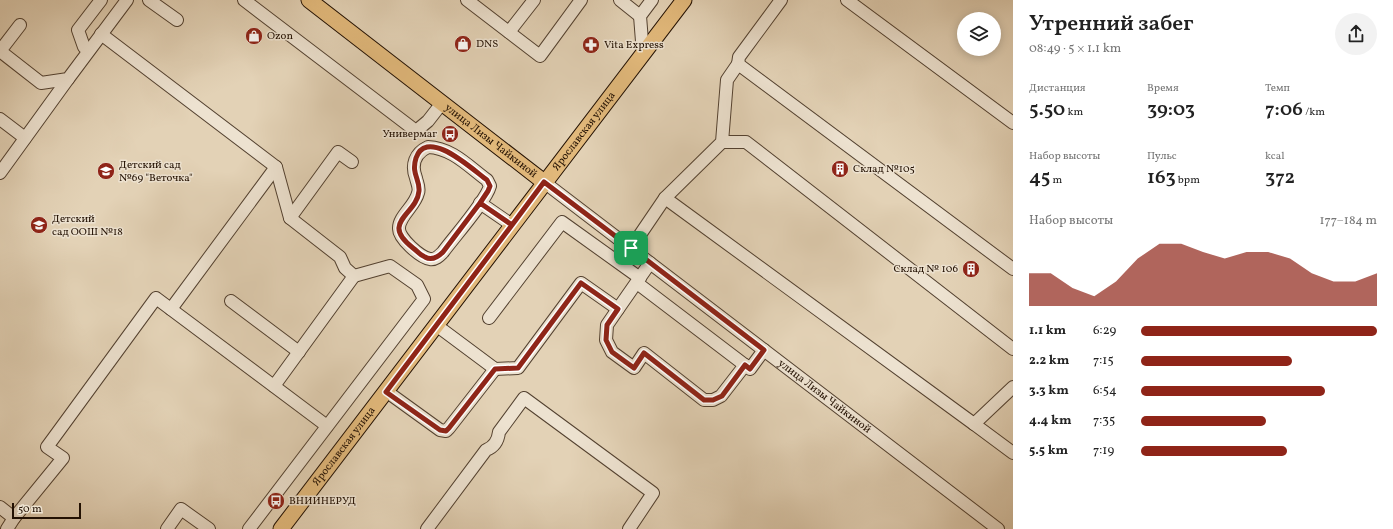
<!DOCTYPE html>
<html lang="ru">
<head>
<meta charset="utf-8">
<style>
  body { margin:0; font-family:Vollkorn,serif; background:#f2f2f2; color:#222; height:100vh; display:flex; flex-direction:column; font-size:15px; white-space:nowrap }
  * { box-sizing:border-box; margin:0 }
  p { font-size:13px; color:#767676 }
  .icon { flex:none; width:22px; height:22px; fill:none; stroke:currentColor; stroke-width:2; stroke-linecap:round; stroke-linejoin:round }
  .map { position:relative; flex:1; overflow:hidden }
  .drawer { display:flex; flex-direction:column; background:#fff; width:380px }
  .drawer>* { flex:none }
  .tools { position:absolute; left:957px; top:12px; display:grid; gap:8px }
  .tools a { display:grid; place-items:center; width:44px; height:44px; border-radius:50%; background:#fff; box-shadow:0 2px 10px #0003; font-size:20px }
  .scale { position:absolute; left:12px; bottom:10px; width:69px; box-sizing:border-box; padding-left:4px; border:2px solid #231103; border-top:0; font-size:11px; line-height:14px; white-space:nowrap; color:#231103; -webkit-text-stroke:3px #ede2d0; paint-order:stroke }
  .pin { position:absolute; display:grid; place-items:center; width:34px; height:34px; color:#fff; margin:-17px; border-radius:8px; box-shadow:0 2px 6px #0006 }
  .round { display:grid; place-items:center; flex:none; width:42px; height:42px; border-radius:21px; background:#f2f2f2 }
  .headline { display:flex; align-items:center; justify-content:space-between; height:68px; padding:0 16px }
  h1 { font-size:22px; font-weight:600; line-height:30px }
  .figures { display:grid; grid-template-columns:repeat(3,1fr); gap:6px; height:68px; padding:4px 16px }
  .figures div { display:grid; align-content:center }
  .figures b { font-size:20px; font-weight:600 }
  .figures small { font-size:11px; font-weight:400 }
  .figures p { font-size:11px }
  .chart { height:112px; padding:8px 16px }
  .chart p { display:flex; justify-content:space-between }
  .chart svg { width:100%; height:72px; margin-top:4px; fill:#8f2418; opacity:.7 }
  ul { padding:0 16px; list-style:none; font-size:13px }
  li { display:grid; grid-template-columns:64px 48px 1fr; align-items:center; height:30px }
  li i { height:10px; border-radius:5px; background:#8f2418 }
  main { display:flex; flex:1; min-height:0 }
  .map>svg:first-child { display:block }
</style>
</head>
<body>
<main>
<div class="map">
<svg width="1013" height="529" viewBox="0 0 1013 529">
  <rect width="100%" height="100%" fill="#e3d2b6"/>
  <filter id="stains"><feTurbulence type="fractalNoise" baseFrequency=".005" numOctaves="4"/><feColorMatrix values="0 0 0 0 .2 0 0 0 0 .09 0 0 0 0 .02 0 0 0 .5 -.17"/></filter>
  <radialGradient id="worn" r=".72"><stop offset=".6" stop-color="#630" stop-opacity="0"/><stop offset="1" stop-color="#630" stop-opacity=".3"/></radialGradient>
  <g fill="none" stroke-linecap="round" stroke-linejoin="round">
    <defs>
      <g id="minor">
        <path d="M 149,0 L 177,20"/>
        <path d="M 244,0 L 416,131 L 428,121 L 442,103"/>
        <path d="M 467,0 L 540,56 L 581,0"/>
        <path d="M 620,0 L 640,16"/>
        <path d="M 847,0 L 1013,123"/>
        <path d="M 20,25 L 0,51 L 41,83 L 68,79 L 127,0"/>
        <path d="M 509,32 L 534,0"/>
        <path d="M 101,34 L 276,167 L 290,218 L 340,257 L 345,268 L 354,276 L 390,266 L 417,285 L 424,299 L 249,529"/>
        <path d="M 89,50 L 84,47 L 78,30 L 101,0"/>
        <path d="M 643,54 L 640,16 L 652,0"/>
        <path d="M 738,64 L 739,57 L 781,0"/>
        <path d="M 0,119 L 25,138"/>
        <path d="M 722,142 L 746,142 L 1013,349"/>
        <path d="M 428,147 C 452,148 468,166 487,180 L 490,186 C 486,201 454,237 443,252 C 440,255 436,260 430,259 C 421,258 398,238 399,228 C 399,216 415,206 418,193 C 420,188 417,183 416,178 C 411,165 415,153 428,147 Z"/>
        <path d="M 0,173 L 68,79"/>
        <path id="s1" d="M 544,182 L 998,529"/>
        <path d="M 665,198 L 974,424 L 1013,387"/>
        <path d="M 480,203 L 512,225"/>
        <path d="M 290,218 L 338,152 L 352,162"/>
        <path d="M 631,248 L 665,198 L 722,142 L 727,80 L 738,64 L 1013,269"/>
        <path d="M 637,283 L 750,369 L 764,350"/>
        <path d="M 231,301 L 299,352"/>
        <path d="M 171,309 L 276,167"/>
        <path d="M 618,309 L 607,325 L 606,340 L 612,352 L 634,368 L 644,353 L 704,400 L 713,400 L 721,396 L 745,365"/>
        <path d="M 489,318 L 562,222 L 640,278"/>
        <path d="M 436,325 L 495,369 L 518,368 L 581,283 L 618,309 L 650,263"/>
        <path d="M 274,386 L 354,276"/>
        <path d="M 386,391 L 440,430 L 446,431 L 449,428 L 495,369"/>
        <path d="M 974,424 L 1013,453"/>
        <path d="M 0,507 L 14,518 L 7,529"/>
        <path d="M 14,518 L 63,458 L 47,447 L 156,298 L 327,426"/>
        <path d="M 167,529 L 181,509 L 209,529"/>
        <path d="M 427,529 L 486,450 C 494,447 498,441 499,432 L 524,398 L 653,493 L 629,529"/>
      </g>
      <g id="major">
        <path id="s2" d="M 309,0 L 544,182"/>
        <path id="s3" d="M 281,529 L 684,0"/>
      </g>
    </defs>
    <!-- minor casing -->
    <use href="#minor" stroke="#534130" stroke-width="14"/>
    <!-- major casing -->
    <use href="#major" stroke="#231103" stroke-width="17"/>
    <!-- minor -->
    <use href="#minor" stroke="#ede2d0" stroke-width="12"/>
    <!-- major -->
    <use href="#major" stroke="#e2b97b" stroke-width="15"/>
  </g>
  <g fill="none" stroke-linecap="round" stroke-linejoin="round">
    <defs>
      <path id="route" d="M 631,248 L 544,182 L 512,225 L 480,203 L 488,191 L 490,186 L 487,180 C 474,171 427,126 416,158 C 411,174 420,179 419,191 C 417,215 379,222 413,248 C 417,251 420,255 425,257 C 432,261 438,257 443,252 L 480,203 L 512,225 L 386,392 L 440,430 L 446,431 L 449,428 L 495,369 L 518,368 L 581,283 L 618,309 L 607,325 L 606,340 L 612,352 L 634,368 L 644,353 L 704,400 L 713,400 L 722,396 L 745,365 L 750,369 L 764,350 L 631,248"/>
    </defs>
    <!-- route casing -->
    <use href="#route" stroke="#fff" stroke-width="8"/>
    <!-- route -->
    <use href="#route" stroke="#8f2418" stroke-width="5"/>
  </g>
  <!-- icons -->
  <defs>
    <symbol id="shop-disc" viewBox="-11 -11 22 22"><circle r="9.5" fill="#8f2418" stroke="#ede2d0"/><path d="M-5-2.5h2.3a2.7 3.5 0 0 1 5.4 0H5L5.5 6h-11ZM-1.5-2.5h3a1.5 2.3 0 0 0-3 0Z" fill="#fff"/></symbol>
    <symbol id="pharmacy-disc" viewBox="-11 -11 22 22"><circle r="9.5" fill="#8f2418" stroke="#ede2d0"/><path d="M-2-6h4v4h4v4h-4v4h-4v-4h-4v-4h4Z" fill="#fff"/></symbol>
    <symbol id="bus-disc" viewBox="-11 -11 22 22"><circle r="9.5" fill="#8f2418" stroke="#ede2d0"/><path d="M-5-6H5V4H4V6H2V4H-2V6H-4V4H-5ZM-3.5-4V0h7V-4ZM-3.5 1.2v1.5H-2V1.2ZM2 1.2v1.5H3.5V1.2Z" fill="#fff"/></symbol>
    <symbol id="building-disc" viewBox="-11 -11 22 22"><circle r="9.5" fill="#8f2418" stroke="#ede2d0"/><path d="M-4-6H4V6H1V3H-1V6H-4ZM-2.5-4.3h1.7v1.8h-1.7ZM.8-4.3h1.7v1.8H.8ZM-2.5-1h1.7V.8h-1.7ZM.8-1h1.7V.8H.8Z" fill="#fff"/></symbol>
    <symbol id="school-disc" viewBox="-11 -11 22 22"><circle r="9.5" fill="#8f2418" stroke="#ede2d0"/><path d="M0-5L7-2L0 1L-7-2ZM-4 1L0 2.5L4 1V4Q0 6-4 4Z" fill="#fff"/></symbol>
  </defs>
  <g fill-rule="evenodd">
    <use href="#shop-disc" x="244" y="26" width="20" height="20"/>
    <use href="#shop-disc" x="453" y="34" width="20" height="20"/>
    <use href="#pharmacy-disc" x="581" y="35" width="20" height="20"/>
    <use href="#bus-disc" x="440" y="124" width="20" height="20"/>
    <use href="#building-disc" x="830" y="159" width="20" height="20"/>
    <use href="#school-disc" x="96" y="161" width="20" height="20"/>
    <use href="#school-disc" x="29" y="215" width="20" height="20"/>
    <use href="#building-disc" x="961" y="259" width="20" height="20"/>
    <use href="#bus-disc" x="266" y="491" width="20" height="20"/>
  </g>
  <g text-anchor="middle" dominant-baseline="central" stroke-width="3" stroke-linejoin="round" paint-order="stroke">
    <!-- poi labels -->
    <g font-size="11" fill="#231103" stroke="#ede2d0" text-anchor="start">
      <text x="267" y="36">Ozon</text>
      <text x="476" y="44">DNS</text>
      <text x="604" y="45">Vita Express</text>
      <text x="437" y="134" text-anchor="end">Универмаг</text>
      <text x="119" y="165">Детский сад<tspan x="119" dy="13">№69 "Веточка"</tspan></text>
      <text x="853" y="169">Склад №105</text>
      <text x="52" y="219">Детский<tspan x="52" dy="13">сад ООШ №18</tspan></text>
      <text x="958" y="269" text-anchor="end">Склад № 106</text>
      <text x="289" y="501">ВНИИНЕРУД</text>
    </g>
    <!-- street labels -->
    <g font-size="11" fill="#231103" stroke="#ede2d0">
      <text stroke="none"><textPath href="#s3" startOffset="500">Ярославская улица</textPath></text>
      <text stroke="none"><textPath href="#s2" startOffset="230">улица Лизы Чайкиной</textPath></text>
      <text stroke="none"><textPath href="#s1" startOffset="353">улица Лизы Чайкиной</textPath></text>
      <text stroke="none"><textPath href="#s3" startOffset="104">Ярославская улица</textPath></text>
    </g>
  </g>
  <rect width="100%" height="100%" filter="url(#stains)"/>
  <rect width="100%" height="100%" fill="url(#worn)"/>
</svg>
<div class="tools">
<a><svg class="icon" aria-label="layers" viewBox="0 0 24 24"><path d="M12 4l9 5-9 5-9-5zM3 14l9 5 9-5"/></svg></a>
</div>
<div class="scale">50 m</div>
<div class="pin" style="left:631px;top:248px;background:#1e9e55"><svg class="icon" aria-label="arrive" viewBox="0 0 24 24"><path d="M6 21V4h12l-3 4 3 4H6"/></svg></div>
</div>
<section class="drawer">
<div class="headline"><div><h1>Утренний забег</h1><p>08:49 · 5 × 1.1 km</p></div><a class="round"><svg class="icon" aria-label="share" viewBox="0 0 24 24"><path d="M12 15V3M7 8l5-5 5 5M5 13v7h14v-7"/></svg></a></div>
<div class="figures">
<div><p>Дистанция</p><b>5.50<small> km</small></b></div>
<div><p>Время</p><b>39:03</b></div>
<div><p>Темп</p><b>7:06<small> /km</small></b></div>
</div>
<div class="figures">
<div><p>Набор высоты</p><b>45<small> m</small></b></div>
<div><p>Пульс</p><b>163<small> bpm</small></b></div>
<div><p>kcal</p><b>372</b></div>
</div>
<div class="chart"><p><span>Набор высоты</span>177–184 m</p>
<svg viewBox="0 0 160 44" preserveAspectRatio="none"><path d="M0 44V24L10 24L20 33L30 38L40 29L50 15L60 6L70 6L80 11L90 15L100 11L110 11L120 15L130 24L140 29L150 29L160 24V44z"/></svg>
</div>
<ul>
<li><b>1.1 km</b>6:29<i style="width:100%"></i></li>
<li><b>2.2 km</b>7:15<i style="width:64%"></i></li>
<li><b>3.3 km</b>6:54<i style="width:78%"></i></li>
<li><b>4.4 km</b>7:35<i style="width:53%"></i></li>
<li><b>5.5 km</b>7:19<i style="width:62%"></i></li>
</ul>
</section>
</main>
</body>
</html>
